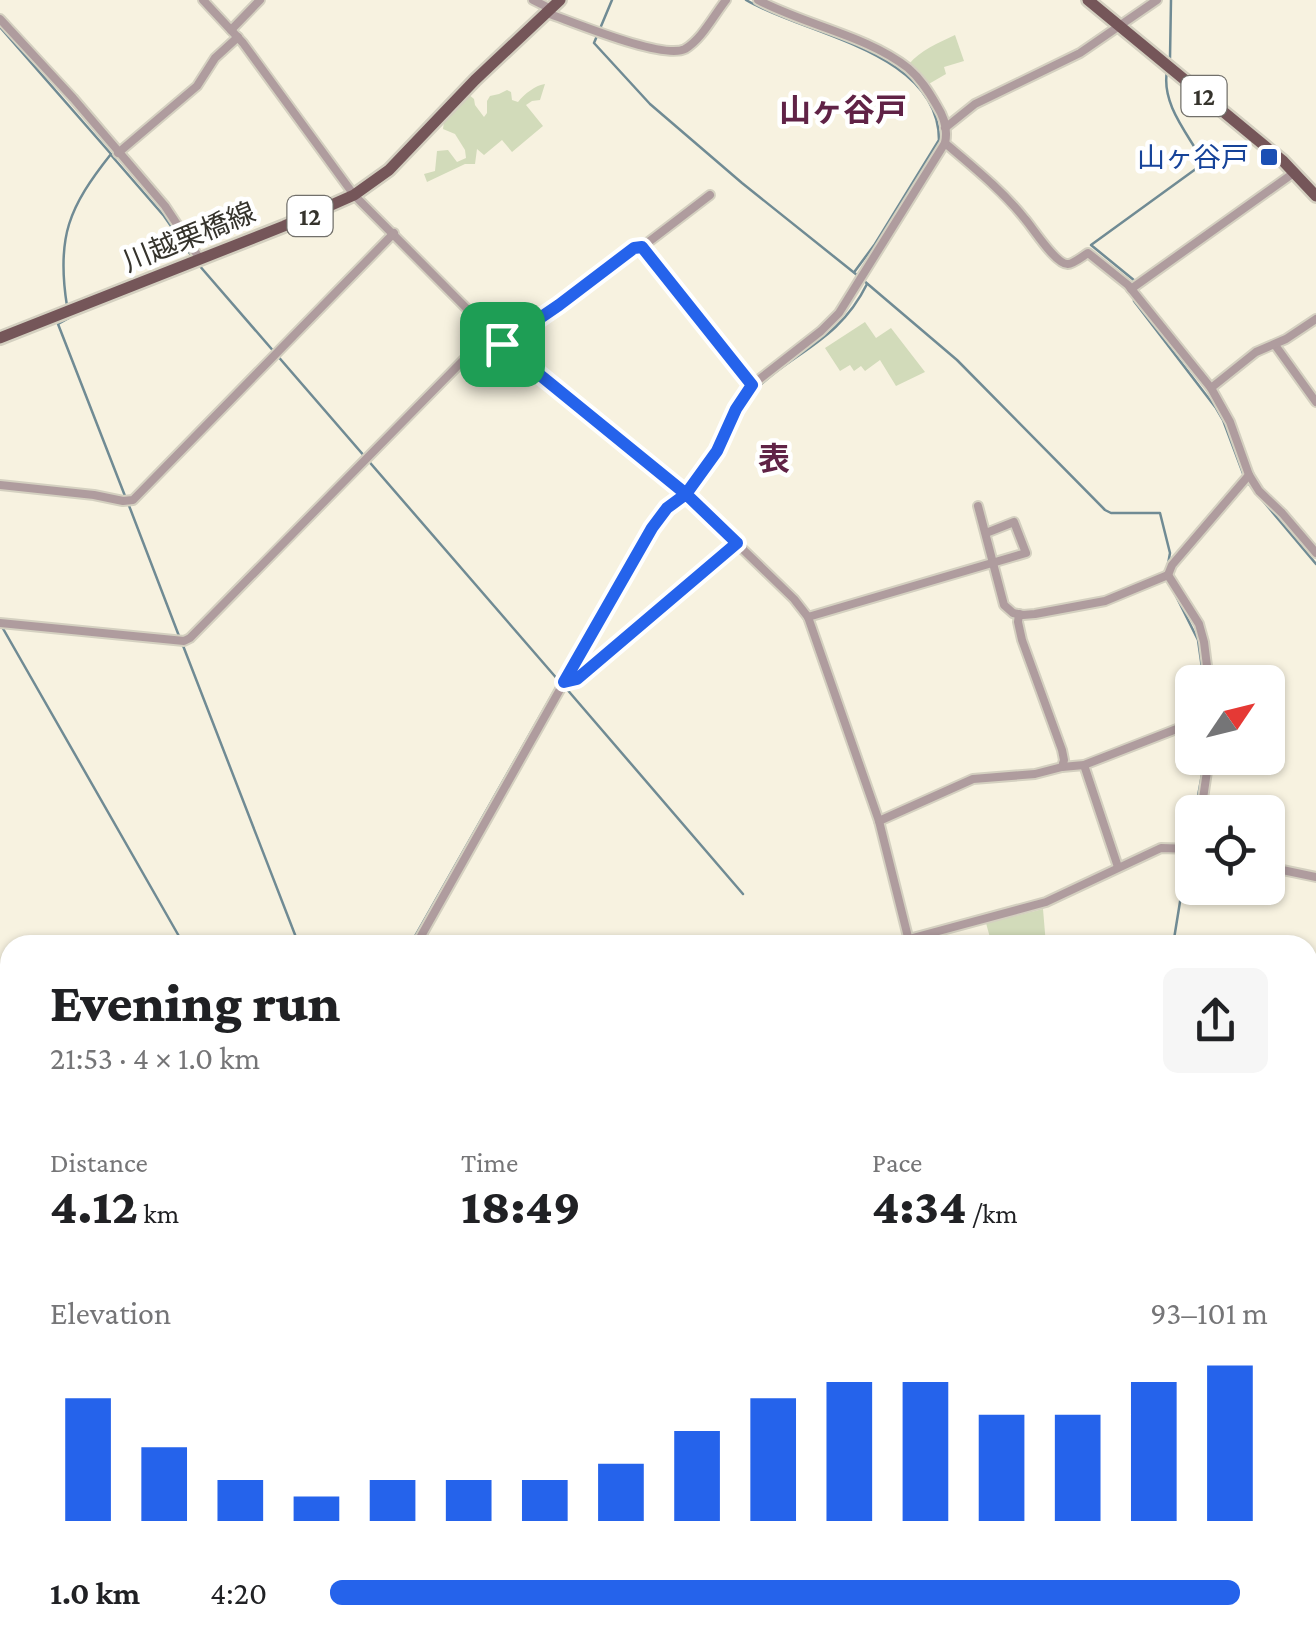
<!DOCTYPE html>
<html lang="en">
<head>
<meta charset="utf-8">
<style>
  body { margin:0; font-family:"Crimson Pro","Noto Sans JP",serif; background:#f6f6f6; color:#202124; height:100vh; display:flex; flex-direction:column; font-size:38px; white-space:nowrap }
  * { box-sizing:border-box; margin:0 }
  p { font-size:32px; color:#757577 }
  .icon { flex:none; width:55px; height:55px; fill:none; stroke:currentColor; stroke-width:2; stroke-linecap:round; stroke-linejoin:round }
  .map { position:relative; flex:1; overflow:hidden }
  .drawer { position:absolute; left:0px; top:935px; width:1318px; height:718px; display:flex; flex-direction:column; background:#fff; border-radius:30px 30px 0 0; box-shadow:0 2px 8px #0004 }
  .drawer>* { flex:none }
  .needle { width:65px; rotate:55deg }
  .tools { position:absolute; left:1175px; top:665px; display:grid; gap:20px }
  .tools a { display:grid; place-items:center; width:110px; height:110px; border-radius:15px; background:#fff; box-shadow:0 2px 8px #0004; font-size:50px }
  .pin { position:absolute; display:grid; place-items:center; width:85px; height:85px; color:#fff; margin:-42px; border-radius:20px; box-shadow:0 5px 15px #0006 }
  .round { display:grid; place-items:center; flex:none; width:105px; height:105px; border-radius:15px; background:#f6f6f6 }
  .overview { display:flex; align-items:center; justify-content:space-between; height:170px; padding:0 50px }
  h1 { font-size:55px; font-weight:800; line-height:75px }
  .stats { display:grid; grid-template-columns:repeat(3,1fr); gap:15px; height:170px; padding:10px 50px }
  .stats div { display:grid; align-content:center }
  .stats b { font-size:50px; font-weight:800 }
  .stats small { font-size:28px; font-weight:400 }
  .stats p { font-size:28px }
  .chart { height:280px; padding:20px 50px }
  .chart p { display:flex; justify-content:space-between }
  .chart svg { width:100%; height:180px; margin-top:10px; stroke:#2563eb; stroke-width:6 }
  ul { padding:0 50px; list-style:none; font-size:32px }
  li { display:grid; grid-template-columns:160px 120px 1fr; align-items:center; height:75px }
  li i { height:25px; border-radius:12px; background:#2563eb }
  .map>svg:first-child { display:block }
</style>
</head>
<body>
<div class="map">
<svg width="1316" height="1652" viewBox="0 0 1316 1652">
  <rect width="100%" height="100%" fill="#f7f2e0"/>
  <!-- green -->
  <g fill="#d2dbba">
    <path d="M 955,35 L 964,61 L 944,67 L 946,74 L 927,85 L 909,64 C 921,50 938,43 955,35 Z"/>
    <path d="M 545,84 L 540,100 L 532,101 L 526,105 L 543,126 L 512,152 L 502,140 L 484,155 L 477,149 L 475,164 L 465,164 L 427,182 L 424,174 L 435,171 L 437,151 L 448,150 L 457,162 L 466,158 L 465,150 L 455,134 L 443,129 L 444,121 L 467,93 L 474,99 L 475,105 L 484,117 L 487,113 L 487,101 L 490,96 L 499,94 L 507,90 L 511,92 L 512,100 L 518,102 C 524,94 536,85 545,84 Z"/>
    <path d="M 865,322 L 876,338 L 891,328 L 925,372 L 896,386 L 880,360 L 865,371 L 861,366 L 854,371 L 850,365 L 840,371 L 825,348 Z"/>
    <path d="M 1043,909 L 1046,945 L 992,945 L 986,923 Z"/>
  </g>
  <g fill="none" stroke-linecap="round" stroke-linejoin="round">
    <!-- stream -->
    <g stroke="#708b94" stroke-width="2.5">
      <path d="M 612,0 L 594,43 L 650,104 L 742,183 L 857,275"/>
      <path d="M 746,0 C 805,35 939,51 939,140 L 875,244 L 855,271"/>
      <path d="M 0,27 L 111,154 C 69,207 56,237 67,306"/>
      <path d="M 1170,58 L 1171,0"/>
      <path d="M 111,155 L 164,216 L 193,258"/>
      <path d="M 198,264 L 559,681"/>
      <path d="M 863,280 L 957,360 L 1105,510 L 1111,513 L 1160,513 L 1170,553 L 1168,564"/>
      <path d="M 1135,285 L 1135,281 L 1091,245 L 1204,163 C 1189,135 1161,105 1167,71"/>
      <path d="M 1134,298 L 1134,301 L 1216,408 L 1223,420 L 1244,476"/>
      <path d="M 69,318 L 58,324 L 125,496"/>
      <path d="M 751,394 C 792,351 838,343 867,284"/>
      <path d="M 1248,483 L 1316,564"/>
      <path d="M 691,495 L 694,495 L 725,451 L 738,419"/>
      <path d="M 128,503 L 179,636"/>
      <path d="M 647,528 L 655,514 L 673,495 L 678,495"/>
      <path d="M 1171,586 L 1198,640 L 1204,682"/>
      <path d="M 1,625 L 184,945"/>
      <path d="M 182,643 L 299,945"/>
      <path d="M 565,687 L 743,894"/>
      <path d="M 1195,812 L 1204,764"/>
      <path d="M 410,945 L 628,561"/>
      <path d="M 1173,945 L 1192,828"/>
      <path d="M 1308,1052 L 1316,1038"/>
      <path d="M 0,1464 L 10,1461"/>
      <path d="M 1086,1652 L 1086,1642"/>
      <path d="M 1194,1652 L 1197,1642"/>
    </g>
    <defs>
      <g id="minor">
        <path d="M 203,0 L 243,43 L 354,195 L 502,344 L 596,419 L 696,504 L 794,599 L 808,617 L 879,821 L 910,945"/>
        <path d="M 533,0 L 551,9"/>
        <path d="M 547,13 C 573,22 663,60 685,49 C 702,39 714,15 726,0"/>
        <path d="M 0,19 L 73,98 L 165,206 L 200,259"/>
        <path d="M 231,30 L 260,0"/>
        <path d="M 945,128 L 975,104 L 1080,53 L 1157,0"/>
        <path d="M 945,143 C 973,167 1002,190 1025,219 C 1033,228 1056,265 1068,264 C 1073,264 1083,256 1088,253 L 1128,285 L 1211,388 L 1230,422 L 1249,475 L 1259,491 L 1282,513 L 1316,553"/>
        <path d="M 118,153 L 197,86 L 215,58 L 238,37"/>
        <path d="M 642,247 L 710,195"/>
        <path d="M 1131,289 L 1295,172"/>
        <path d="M 502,344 L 559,305 L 634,248 L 642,247 L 752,385"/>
        <path d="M 1275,345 L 1316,402"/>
        <path d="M 1211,388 L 1256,352 L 1286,339 L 1316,319"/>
        <path d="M 0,485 L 94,495 L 123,501 L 133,500 L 394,233"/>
        <path d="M 978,506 L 1004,605 L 1013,613 L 1023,615 L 1035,614 L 1105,601 L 1168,575 L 1199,624 L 1204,642 L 1209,682"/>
        <path d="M 1168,575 L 1172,565 L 1249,475"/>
        <path d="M 808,617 L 1026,553 L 1014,522 L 986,533"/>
        <path d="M 0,623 L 184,641 L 190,638 L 491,332"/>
        <path d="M 564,682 L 577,679 L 737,543"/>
        <path d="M 1084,765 L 1118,867"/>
        <path d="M 1062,767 L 1084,765 L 1192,723"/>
        <path d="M 1201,812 L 1209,758"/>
        <path d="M 879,821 L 973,779 L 1035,774 L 1062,767 L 1064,760 L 1062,750 L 1022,640 L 1018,622 L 1019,614"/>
        <path d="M 1268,867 L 1316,877"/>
        <path d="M 909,939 L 1046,902 L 1161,848 L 1192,849"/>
        <path d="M 416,945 L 651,528 L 667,508 L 686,495 L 706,470 L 752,385 L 821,331 L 839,313 L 945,143 C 948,130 944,117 937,106 C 929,92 921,79 908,68 C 868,36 805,25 758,0"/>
        <path d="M 1308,1064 L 1316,1050"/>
        <path d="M 1308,1202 L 1313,1179"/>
        <path d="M 0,1210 L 10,1222"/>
        <path d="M 0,1473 L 10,1470"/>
        <path d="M 350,1642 L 355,1652"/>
        <path d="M 641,1642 L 648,1652"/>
        <path d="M 783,1642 L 791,1652"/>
        <path d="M 889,1642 L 902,1652"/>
        <path d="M 62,1652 L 74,1642"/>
        <path d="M 841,1652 L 850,1642"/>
        <path d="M 973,1652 L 975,1642"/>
        <path d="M 1199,1652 L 1202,1642"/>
      </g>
      <g id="tertiary">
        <path d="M 901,945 L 909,939"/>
        <path d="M 0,1031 L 10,1032"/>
      </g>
      <g id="primary">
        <path d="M 1088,0 L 1283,161 L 1316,196"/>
        <path d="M 0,338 L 284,226 L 354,195 L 389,170 L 475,80 L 560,0"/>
      </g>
    </defs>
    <!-- minor casing -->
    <use href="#minor" stroke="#d4d0c0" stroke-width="12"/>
    <!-- tertiary casing -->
    <use href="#tertiary" stroke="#d4d0c0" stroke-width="14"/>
    <!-- primary casing -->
    <use href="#primary" stroke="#d4d0c0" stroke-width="16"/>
    <!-- minor -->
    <use href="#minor" stroke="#af9c9e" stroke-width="8"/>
    <!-- tertiary -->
    <use href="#tertiary" stroke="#af9c9e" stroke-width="9"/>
    <!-- primary -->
    <use href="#primary" stroke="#755659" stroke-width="11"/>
  </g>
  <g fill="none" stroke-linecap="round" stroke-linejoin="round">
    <defs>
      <path id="route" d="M 502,344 L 686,494 L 667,508 L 652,528 L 564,682 L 577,679 L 737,543 L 686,494 L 717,451 L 736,409 L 752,385 L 642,247 L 634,248 L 559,305 L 502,344"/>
    </defs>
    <!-- route casing -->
    <use href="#route" stroke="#fff" stroke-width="20"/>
    <!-- route -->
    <use href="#route" stroke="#2563eb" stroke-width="12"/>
  </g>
  <!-- markers -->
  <rect fill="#1a4fb4" stroke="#fff" stroke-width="4" x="1259" y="147" width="20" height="20" rx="5"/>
  <g text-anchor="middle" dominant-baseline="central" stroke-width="9" stroke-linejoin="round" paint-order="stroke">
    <!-- shield labels -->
    <g fill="#fff" stroke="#72706b" stroke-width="2.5">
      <rect x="1181.5" y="76" width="45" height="40" rx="8"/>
      <rect x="287.5" y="196" width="45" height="40" rx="8"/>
    </g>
    <g font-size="25" font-weight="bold" fill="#35332c">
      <text x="1204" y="96">12</text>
      <text x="310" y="216">12</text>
    </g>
    <!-- transit labels -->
    <g font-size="28" fill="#164399" stroke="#fff" text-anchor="end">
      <text x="1249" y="157">山ヶ谷戸</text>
    </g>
    <!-- street labels -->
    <g font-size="28" fill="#35332c" stroke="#fff">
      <text transform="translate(189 237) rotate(-22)">川越栗橋線</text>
    </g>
    <!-- quarter labels -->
    <g font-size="32" font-weight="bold" fill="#602246" stroke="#fff">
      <text x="843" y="110">山ヶ谷戸</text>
      <text x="774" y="459">表</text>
    </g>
  </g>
</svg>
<div class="tools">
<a><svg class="needle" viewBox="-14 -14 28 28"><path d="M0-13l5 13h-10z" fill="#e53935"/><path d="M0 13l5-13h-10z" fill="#757577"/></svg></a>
<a><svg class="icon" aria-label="locate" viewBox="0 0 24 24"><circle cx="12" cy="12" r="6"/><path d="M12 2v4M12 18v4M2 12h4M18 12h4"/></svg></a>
</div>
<div class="pin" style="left:502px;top:344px;background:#1e9e55"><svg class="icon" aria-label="arrive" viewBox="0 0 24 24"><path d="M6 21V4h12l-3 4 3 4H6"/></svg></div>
<section class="drawer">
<div class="overview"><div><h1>Evening run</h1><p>21:53 · 4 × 1.0 km</p></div><a class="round"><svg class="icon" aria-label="share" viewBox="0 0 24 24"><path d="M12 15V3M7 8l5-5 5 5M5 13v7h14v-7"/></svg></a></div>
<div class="stats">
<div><p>Distance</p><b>4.12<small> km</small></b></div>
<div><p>Time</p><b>18:49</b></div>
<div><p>Pace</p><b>4:34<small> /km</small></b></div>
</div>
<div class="chart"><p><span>Elevation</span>93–101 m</p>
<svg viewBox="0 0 160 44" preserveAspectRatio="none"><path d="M5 44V14M15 44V26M25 44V34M35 44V38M45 44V34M55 44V34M65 44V34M75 44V30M85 44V22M95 44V14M105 44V10M115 44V10M125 44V18M135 44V18M145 44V10M155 44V6"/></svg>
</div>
<ul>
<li><b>1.0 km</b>4:20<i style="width:97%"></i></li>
</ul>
</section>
</div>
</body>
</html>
